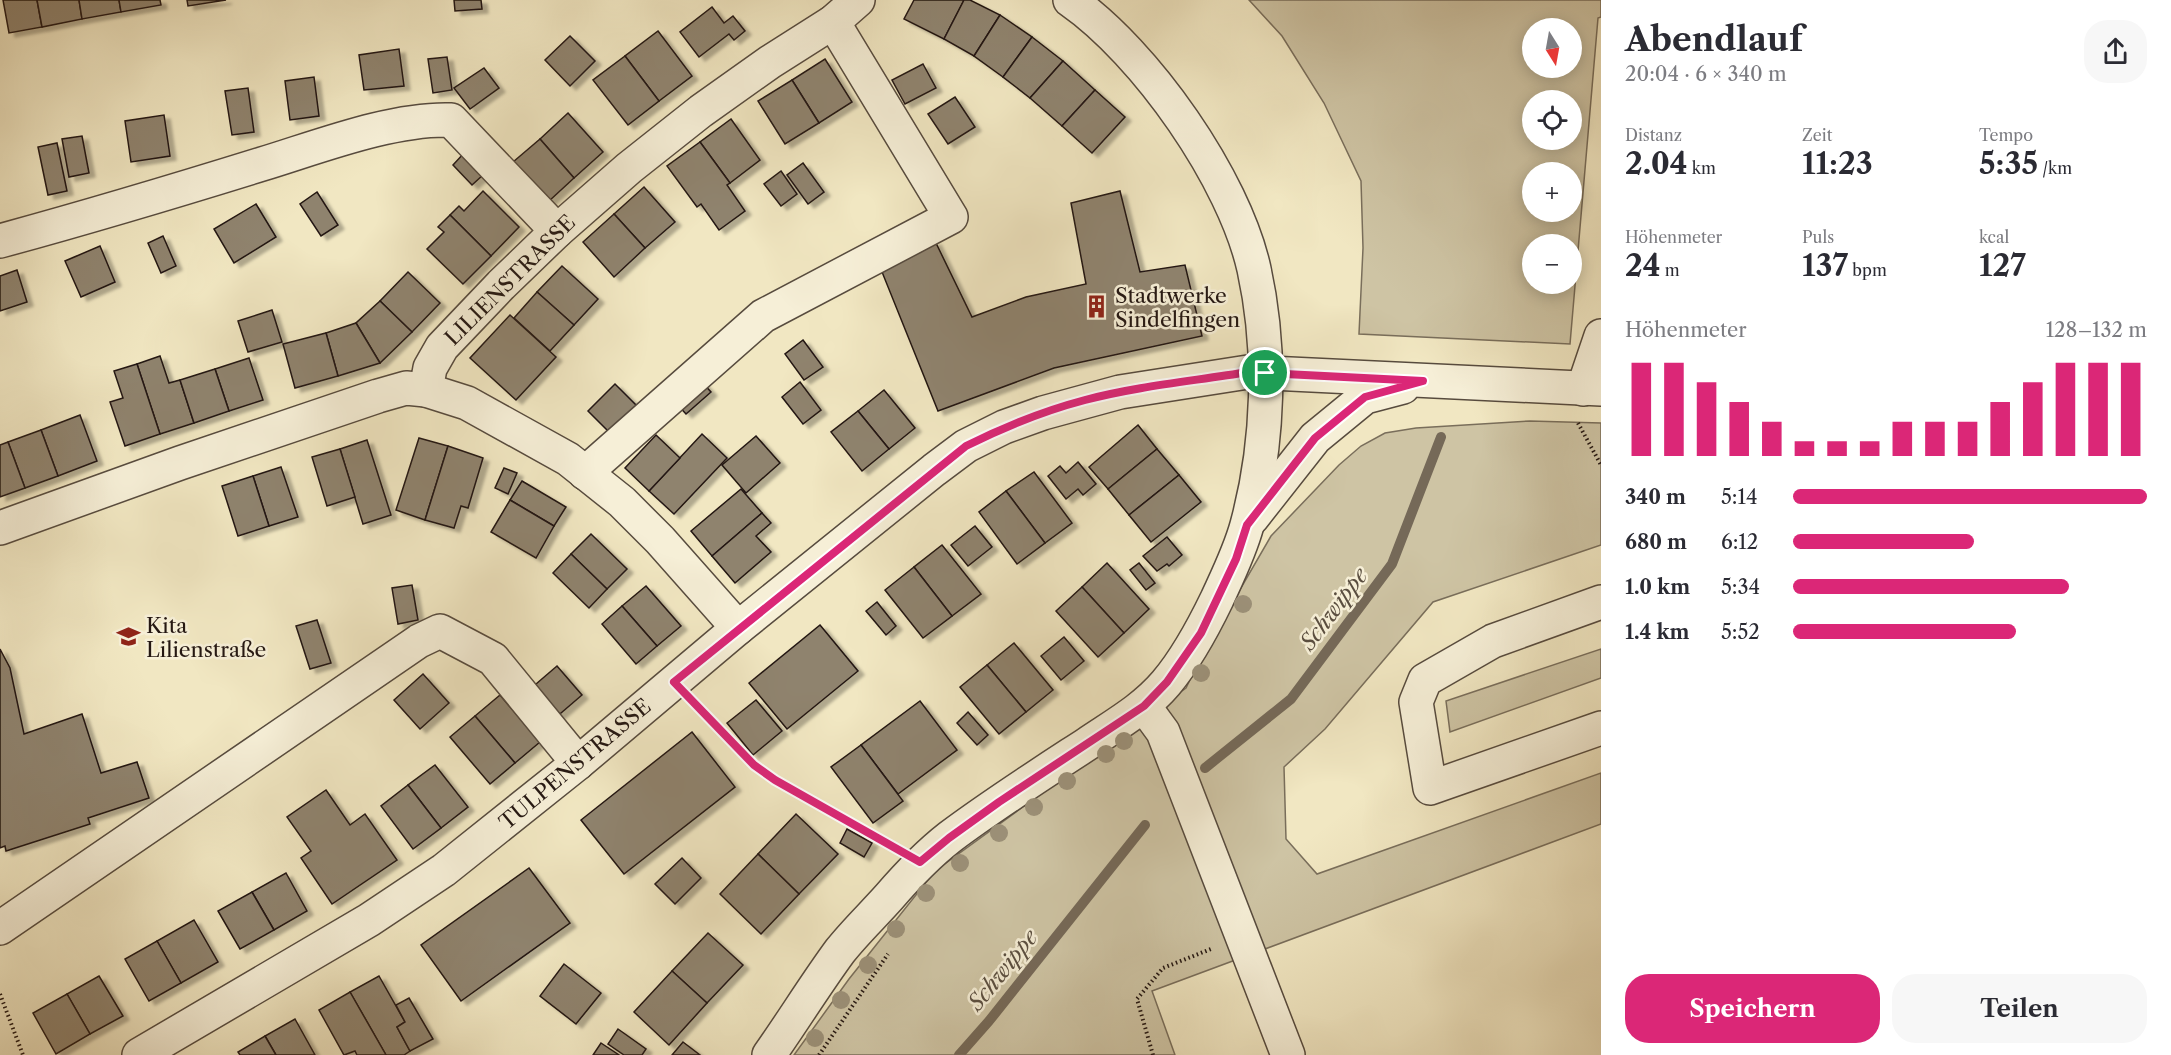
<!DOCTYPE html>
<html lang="de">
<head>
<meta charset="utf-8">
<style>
  body { margin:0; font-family:"Libre Caslon Text",serif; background:#f7f7f7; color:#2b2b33; height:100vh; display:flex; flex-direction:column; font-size:22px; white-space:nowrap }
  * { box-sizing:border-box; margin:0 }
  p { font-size:20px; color:#7c7c81 }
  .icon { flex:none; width:33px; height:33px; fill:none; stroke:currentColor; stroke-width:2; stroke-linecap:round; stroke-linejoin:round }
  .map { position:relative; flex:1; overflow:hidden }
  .side { display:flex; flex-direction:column; background:#fff; width:570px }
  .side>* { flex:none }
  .needle { width:39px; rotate:169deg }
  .tools { position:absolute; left:1522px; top:18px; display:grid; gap:12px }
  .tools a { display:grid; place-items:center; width:60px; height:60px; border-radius:50%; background:#fff; box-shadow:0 3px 15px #0003; font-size:30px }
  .pin { position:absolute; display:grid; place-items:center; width:51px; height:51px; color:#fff; margin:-26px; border:3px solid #fff; border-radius:50%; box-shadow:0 2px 6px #0007 }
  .round { display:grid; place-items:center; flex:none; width:63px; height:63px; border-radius:24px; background:#f7f7f7 }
  .head { display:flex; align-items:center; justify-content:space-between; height:102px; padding:0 24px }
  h1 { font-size:33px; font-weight:800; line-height:45px }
  .figures { display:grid; grid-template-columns:repeat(3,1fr); gap:9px; height:102px; padding:6px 24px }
  .figures div { display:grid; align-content:center }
  .figures b { font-size:30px; font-weight:800 }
  .figures small { font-size:16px; font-weight:400 }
  .figures p { font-size:16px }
  .chart { height:168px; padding:12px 24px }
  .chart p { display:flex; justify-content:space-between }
  .chart svg { width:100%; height:108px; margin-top:6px; stroke:#db2777; stroke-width:6 }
  .button { display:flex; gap:12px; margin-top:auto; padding:12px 24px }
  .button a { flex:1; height:69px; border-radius:24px; background:#db2777; color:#fff; font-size:24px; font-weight:800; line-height:69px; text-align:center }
  .button a+a { background:#f7f7f7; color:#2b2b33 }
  ul { padding:0 24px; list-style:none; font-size:20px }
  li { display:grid; grid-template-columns:96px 72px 1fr; align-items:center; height:45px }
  li i { height:15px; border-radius:8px; background:#db2777 }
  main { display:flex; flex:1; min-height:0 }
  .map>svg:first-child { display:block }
</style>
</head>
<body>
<main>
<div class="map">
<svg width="1601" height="1055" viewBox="0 0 1601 1055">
  <defs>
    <filter id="shadow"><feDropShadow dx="6" dy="4" stdDeviation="1.5" flood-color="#0004"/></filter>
  </defs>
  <rect width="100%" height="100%" fill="#f1e7c2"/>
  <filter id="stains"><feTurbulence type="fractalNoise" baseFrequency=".00333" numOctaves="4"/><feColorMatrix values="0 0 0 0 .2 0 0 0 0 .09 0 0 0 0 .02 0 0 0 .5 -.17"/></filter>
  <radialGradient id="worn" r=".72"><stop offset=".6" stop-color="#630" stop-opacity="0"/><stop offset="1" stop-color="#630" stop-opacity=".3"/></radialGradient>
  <!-- green -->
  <g fill="#cec4a4" stroke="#796e5b" stroke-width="1.5" fill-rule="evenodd">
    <path d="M 1249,0 L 1601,0 L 1601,17 L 1598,18 L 1570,344 L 1359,334 L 1363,248 L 1361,181 L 1324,103 L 1282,36 ZM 1533,28 L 1572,28 L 1572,68 L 1533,68 ZM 1533,100 L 1572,100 L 1572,140 L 1533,140 ZM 1533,172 L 1572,172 L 1572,212 L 1533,212 ZM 1533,244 L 1572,244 L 1572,284 L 1533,284 Z"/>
    <path d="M 1530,421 L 1601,423 L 1601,545 L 1433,602 L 1325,729 L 1284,767 L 1286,839 L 1317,874 L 1601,773 L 1601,824 L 1152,991 L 1175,1055 L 794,1055 L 849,979 L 935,871 L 1186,688 L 1202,655 L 1271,536 L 1339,465 L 1361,446 L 1385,433 L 1416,428 Z"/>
    <path d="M 1601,649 L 1601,678 L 1450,732 L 1446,701 Z"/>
  </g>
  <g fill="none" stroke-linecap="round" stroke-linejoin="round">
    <!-- stream -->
    <g stroke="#756958" stroke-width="10">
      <path d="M 1205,768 L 1291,699 L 1392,564 L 1441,437"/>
      <path d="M 959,1055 L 989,1021 L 1145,825"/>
    </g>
  </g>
  <!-- building -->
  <g fill="#8f836e" stroke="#241712" stroke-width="1.5" filter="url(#shadow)">
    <path d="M 3,0 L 37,0 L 42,27 L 9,33 Z"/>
    <path d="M 37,0 L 79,0 L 82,19 L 42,27 Z"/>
    <path d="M 79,0 L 119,0 L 121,12 L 82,19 Z"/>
    <path d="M 119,0 L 160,0 L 161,5 L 121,12 Z"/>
    <path d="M 187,0 L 226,0 L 188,6 Z"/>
    <path d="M 454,0 L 481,0 L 482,9 L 455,11 Z"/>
    <path d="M 914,0 L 964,0 L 944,39 L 904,19 Z"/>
    <path d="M 964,0 L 970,0 L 1000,15 L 974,56 L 944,39 Z"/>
    <path d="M 712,7 L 724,23 L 733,16 L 745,31 L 734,40 L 729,34 L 699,57 L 680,32 Z"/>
    <path d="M 1000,15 L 1032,37 L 1003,77 L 974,56 Z"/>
    <path d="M 658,31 L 692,76 L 659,101 L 625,56 Z"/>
    <path d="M 570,36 L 595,61 L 570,86 L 545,60 Z"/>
    <path d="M 1032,37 L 1063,61 L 1030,98 L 1003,77 Z"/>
    <path d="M 399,49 L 404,86 L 364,90 L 359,55 Z"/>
    <path d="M 625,56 L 659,101 L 628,125 L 593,80 Z"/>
    <path d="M 447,57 L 452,90 L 433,93 L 428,59 Z"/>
    <path d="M 825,59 L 852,102 L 819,123 L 792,80 Z"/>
    <path d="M 1063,61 L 1095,90 L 1062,126 L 1030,98 Z"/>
    <path d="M 923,64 L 936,88 L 905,104 L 892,80 Z"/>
    <path d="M 484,68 L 499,88 L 470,109 L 454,88 Z"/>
    <path d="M 314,77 L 319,116 L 290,120 L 285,81 Z"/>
    <path d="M 792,80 L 819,123 L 785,144 L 758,101 Z"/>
    <path d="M 248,88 L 254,132 L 232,135 L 225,91 Z"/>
    <path d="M 1095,90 L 1125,117 L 1092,153 L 1062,126 Z"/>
    <path d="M 955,97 L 975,127 L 948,144 L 928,114 Z"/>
    <path d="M 568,113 L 603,152 L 574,178 L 540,139 Z"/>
    <path d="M 164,115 L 170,156 L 131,162 L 125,121 Z"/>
    <path d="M 731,119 L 760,160 L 730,183 L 700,142 Z"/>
    <path d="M 82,136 L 89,173 L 69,177 L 62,139 Z"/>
    <path d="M 540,139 L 574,178 L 548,202 L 513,162 Z"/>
    <path d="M 700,142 L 730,183 L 727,185 L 745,211 L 719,230 L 701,204 L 697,207 L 667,166 Z"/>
    <path d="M 57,143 L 67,191 L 48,195 L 38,147 Z"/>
    <path d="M 464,153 L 484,174 L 472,185 L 453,165 Z"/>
    <path d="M 803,163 L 824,192 L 808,204 L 787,175 Z"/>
    <path d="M 781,171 L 797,194 L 781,206 L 764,184 Z"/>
    <path d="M 644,187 L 675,222 L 645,248 L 614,214 Z"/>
    <path d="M 483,191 L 519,227 L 491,256 L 450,215 L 459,206 L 464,211 Z"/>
    <path d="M 1120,191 L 1140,272 L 1185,265 L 1202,336 L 1054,368 L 938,411 L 880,267 L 935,241 L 972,317 L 1026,297 L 1086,284 L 1071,203 Z"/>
    <path d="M 317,192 L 338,225 L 321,236 L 300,204 Z"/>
    <path d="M 256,204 L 276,237 L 234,263 L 214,229 Z"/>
    <path d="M 614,214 L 645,248 L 614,277 L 583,242 Z"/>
    <path d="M 450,215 L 491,256 L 463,284 L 427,249 L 444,232 L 438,227 Z"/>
    <path d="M 163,236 L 176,266 L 161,273 L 148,243 Z"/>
    <path d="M 100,246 L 115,282 L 81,297 L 65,261 Z"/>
    <path d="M 562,266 L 598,299 L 574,325 L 537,292 Z"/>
    <path d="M 17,270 L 27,302 L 0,311 L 0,276 Z"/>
    <path d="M 408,272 L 440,303 L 412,332 L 380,301 Z"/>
    <path d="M 537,292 L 574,325 L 550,351 L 514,318 Z"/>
    <path d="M 380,301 L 412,332 L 380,363 L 356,323 Z"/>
    <path d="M 272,310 L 282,342 L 248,352 L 238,321 Z"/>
    <path d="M 510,315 L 556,357 L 516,400 L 470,358 Z"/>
    <path d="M 356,323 L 380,363 L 338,376 L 326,333 Z"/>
    <path d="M 326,333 L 338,376 L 295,388 L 283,344 Z"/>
    <path d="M 803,340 L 823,367 L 804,380 L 785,354 Z"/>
    <path d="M 160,356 L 169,383 L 180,380 L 194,423 L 160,434 L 137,364 Z"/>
    <path d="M 249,358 L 263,400 L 229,411 L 215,369 Z"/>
    <path d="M 137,364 L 160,434 L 125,446 L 110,402 L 123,398 L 114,371 Z"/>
    <path d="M 215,369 L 229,411 L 194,423 L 180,380 Z"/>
    <path d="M 701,381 L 711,392 L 686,414 L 676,403 Z"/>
    <path d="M 800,382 L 821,410 L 803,424 L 782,397 Z"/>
    <path d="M 615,384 L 641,410 L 614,437 L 588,411 Z"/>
    <path d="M 884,390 L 915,428 L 889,449 L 858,411 Z"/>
    <path d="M 858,411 L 889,449 L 862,471 L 831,432 Z"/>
    <path d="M 80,415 L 97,461 L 58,476 L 41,430 Z"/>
    <path d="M 1138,425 L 1157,449 L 1108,489 L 1089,467 Z"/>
    <path d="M 41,430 L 58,476 L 25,488 L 8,442 Z"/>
    <path d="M 702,434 L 727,458 L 674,514 L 649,491 Z"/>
    <path d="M 656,435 L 680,458 L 649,491 L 625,468 Z"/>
    <path d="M 756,436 L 780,463 L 746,493 L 722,465 Z"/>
    <path d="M 419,438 L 448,446 L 425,520 L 396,510 Z"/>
    <path d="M 367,440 L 391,515 L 363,524 L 340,449 Z"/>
    <path d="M 8,442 L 25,488 L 0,497 L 0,445 Z"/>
    <path d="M 448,446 L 483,458 L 468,508 L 461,506 L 454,528 L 425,520 Z"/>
    <path d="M 340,449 L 355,497 L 327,506 L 312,457 Z"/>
    <path d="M 1157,449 L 1179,475 L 1129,515 L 1108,489 Z"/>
    <path d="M 1078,462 L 1096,484 L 1083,495 L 1078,489 L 1066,499 L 1048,476 L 1060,466 L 1066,473 Z"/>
    <path d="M 281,467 L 298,517 L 269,526 L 253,476 Z"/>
    <path d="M 504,468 L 517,473 L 508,494 L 495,488 Z"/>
    <path d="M 1034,472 L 1072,523 L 1045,543 L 1006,491 Z"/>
    <path d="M 1179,475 L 1201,502 L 1151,542 L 1129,515 Z"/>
    <path d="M 253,476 L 269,526 L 238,536 L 222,486 Z"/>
    <path d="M 522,481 L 566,507 L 554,526 L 510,500 Z"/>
    <path d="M 741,489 L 762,513 L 712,556 L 691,531 Z"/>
    <path d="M 1006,491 L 1045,543 L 1017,564 L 979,512 Z"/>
    <path d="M 510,500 L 554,526 L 536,558 L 491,532 Z"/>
    <path d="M 762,513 L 771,523 L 756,536 L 771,552 L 735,583 L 712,556 Z"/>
    <path d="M 975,526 L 992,547 L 968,566 L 951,545 Z"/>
    <path d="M 591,534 L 627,569 L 607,589 L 571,554 Z"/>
    <path d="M 1167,537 L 1182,555 L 1169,566 L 1167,564 L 1157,571 L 1143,556 Z"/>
    <path d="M 942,545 L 981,594 L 952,616 L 914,567 Z"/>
    <path d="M 571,554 L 607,589 L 589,608 L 553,573 Z"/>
    <path d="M 1107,563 L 1149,609 L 1124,633 L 1082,587 Z"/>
    <path d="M 1139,563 L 1155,583 L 1146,590 L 1130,570 Z"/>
    <path d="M 914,567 L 952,616 L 923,638 L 885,590 Z"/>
    <path d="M 412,585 L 418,620 L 398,624 L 392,588 Z"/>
    <path d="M 646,586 L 681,626 L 657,646 L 622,606 Z"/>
    <path d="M 1082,587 L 1124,633 L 1098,657 L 1056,611 Z"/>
    <path d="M 877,602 L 896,626 L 886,635 L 866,611 Z"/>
    <path d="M 622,606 L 657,646 L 636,664 L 602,624 Z"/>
    <path d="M 317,620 L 331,663 L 310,669 L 296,626 Z"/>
    <path d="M 820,625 L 858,671 L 787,729 L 749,683 Z"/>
    <path d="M 1064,637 L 1084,661 L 1061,680 L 1041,656 Z"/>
    <path d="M 1014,643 L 1053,690 L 1026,712 L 987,665 Z"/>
    <path d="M 0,649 L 10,668 L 24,734 L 82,714 L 101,773 L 137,762 L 149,798 L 88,818 L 90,824 L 6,851 L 5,846 L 0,848 Z"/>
    <path d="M 987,665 L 1026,712 L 999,734 L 960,687 Z"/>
    <path d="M 557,666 L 582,695 L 554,719 L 529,690 Z"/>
    <path d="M 423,674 L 449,703 L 420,729 L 394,700 Z"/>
    <path d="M 500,695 L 540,742 L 515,763 L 475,716 Z"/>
    <path d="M 756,700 L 782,731 L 753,755 L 727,723 Z"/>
    <path d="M 920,701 L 957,750 L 898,794 L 861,745 Z"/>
    <path d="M 968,712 L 988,735 L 977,745 L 957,723 Z"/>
    <path d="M 475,716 L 515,763 L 490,784 L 450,737 Z"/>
    <path d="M 692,732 L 735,787 L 624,874 L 581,820 Z"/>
    <path d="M 861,745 L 903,801 L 873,823 L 831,767 Z"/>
    <path d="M 435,765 L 468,807 L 441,828 L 408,785 Z"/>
    <path d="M 408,785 L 441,828 L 413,849 L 381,806 Z"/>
    <path d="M 326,790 L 350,825 L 365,814 L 397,860 L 332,904 L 301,858 L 311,851 L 287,817 Z"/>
    <path d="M 796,814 L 838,854 L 799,894 L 758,854 Z"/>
    <path d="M 847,829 L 872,843 L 864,857 L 840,843 Z"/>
    <path d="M 758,854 L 799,894 L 761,934 L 720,894 Z"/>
    <path d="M 682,858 L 701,878 L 675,904 L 655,884 Z"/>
    <path d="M 529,868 L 570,923 L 461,1001 L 421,945 Z"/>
    <path d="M 286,873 L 307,911 L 274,930 L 252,892 Z"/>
    <path d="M 252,892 L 274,930 L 240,949 L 218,911 Z"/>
    <path d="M 194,920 L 218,962 L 181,983 L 157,941 Z"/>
    <path d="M 708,933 L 743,965 L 707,1003 L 672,971 Z"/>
    <path d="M 157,941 L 181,983 L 149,1001 L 125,959 Z"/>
    <path d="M 564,964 L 601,993 L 576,1024 L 540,996 Z"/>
    <path d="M 672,971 L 707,1003 L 669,1045 L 634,1012 Z"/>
    <path d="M 99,976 L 123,1016 L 90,1034 L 67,994 Z"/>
    <path d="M 379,976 L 405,1022 L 397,1027 L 410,1051 L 404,1055 L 386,1055 L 350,992 Z"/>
    <path d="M 350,992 L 386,1055 L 357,1055 L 355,1051 L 344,1055 L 319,1010 Z"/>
    <path d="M 67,994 L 90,1034 L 56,1054 L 33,1013 Z"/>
    <path d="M 409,998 L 433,1039 L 410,1051 L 397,1027 L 405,1022 L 396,1005 Z"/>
    <path d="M 295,1019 L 315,1055 L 276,1055 L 265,1036 Z"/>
    <path d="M 618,1029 L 646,1049 L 642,1055 L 624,1055 L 608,1044 Z"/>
    <path d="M 265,1036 L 276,1055 L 240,1055 L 238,1052 Z"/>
    <path d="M 683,1042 L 700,1055 L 672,1055 Z"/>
    <path d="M 601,1043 L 619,1055 L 593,1055 Z"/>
  </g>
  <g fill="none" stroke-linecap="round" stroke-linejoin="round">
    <defs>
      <g id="minor">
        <path d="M 0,241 C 88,217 175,191 262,164 C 318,147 392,118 451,120 L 557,231"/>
        <path d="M 1583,389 L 1601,336"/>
        <path d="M 426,390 L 467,403 L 568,459 L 622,502 L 660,540 L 738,628"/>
        <path d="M 585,473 L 763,316 L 951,217 L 833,22"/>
        <path d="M 1252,518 L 1315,438 L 1365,397 L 1403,387"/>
        <path d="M 0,528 L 180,463 L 378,396 L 406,388 L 426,390 L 430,368 L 442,347 L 501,285 L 557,231 L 629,168 L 701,111 L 770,62 L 833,22 L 858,0"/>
        <path d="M 1601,602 L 1493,641 L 1425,680 L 1416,702 L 1430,788 L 1601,728"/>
        <path d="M 1144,706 L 1163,732 L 1288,1055"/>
        <path d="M 0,928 L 419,641 L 440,631 L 493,659 L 578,763"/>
        <path d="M 139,1055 L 369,920 L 444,870 L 578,763 L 738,628 L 934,470 L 966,446 L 1004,427 L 1043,413 L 1120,392 L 1248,372 L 1601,389"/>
        <path d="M 769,1055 C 793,1021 815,985 840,951 C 855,932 873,915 889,897 C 908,875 927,855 950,837 C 994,804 1041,774 1087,744 C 1115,725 1144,709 1166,683 C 1187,658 1203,628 1217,599 C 1228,575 1240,551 1247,525 C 1269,444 1272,351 1254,269 C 1234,179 1146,53 1070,0"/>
      </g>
    </defs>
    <!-- minor casing -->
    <use href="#minor" stroke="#574b3e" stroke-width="36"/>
    <!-- path -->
    <g stroke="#241712" stroke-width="4" stroke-dasharray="1.5 3" stroke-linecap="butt">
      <path d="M 1578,423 L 1601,465"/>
      <path d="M 699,707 L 754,765 L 775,780 L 888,844"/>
      <path d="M 0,994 L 23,1055"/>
      <path d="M 819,1055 L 888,954"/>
      <path d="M 1153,1055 L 1137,999 L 1163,968 L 1211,949"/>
    </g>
    <!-- minor -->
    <use href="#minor" stroke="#f6efd7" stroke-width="33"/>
  </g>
  <!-- trees -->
  <g fill="#9c9179">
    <circle cx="1243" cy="604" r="9"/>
    <circle cx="1201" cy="673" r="9"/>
    <circle cx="1124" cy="741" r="9"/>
    <circle cx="1106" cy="754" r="9"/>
    <circle cx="1067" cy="781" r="9"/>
    <circle cx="1034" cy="807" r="9"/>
    <circle cx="999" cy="833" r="9"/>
    <circle cx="960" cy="863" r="9"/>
    <circle cx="926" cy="893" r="9"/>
    <circle cx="896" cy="929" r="9"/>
    <circle cx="868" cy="965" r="9"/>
    <circle cx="841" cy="1000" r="9"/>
    <circle cx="815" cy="1038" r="9"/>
  </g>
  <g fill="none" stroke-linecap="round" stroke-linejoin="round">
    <defs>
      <path id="route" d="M 1248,372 L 1423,381 L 1365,397 L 1315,438 L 1247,525 L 1236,559 L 1201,633 L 1167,682 L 1144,706 L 999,802 L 949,838 L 920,862 L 775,780 L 754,765 L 674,682 L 966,446 C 1004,427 1043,411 1085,400 C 1138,386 1194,381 1248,372 Z"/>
    </defs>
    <!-- route casing -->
    <use href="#route" stroke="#fff" stroke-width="12"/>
    <!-- route -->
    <use href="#route" stroke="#db2777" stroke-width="8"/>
  </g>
  <!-- icons -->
  <defs>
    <symbol id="building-bare" viewBox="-9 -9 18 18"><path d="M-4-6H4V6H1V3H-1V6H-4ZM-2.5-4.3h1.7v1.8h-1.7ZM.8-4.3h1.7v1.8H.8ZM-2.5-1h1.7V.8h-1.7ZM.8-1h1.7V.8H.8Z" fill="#8f2418" stroke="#f6efd7" stroke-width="2.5" paint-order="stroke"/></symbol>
    <symbol id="school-bare" viewBox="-9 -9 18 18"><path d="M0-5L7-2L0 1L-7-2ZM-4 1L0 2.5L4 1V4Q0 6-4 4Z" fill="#8f2418" stroke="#f6efd7" stroke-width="2.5" paint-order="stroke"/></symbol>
  </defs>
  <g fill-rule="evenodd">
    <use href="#building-bare" x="1080" y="290" width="33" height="33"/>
    <use href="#school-bare" x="112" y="620" width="33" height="33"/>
  </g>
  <g text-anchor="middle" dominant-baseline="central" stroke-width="5" stroke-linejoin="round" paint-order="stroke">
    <!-- street labels -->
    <g font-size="21" fill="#241712" stroke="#f6efd7">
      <text transform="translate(510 280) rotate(-45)">LILIENSTRASSE</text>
      <text transform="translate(575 764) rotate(-40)">TULPENSTRASSE</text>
    </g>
    <!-- poi labels -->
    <g font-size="21" fill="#241712" stroke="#f6efd7" text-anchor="start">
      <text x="1115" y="295">Stadtwerke<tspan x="1115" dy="24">Sindelfingen</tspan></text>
      <text x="146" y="625">Kita<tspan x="146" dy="24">Lilienstraße</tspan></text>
    </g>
    <!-- water labels -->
    <g font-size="22" font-style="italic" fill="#5a4e40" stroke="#f6efd7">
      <text transform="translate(1334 609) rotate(-53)">Schwippe</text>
      <text transform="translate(1003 970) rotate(-51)">Schwippe</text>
    </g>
  </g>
  <rect width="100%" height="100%" filter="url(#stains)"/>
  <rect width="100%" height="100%" fill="url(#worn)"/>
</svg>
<div class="tools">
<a><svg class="needle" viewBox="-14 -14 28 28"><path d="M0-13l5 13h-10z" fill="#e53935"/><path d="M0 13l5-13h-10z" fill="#7c7c81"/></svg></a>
<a><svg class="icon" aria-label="locate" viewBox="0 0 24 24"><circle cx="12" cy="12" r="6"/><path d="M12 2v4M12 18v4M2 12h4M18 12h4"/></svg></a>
<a>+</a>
<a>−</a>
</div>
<div class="pin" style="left:1265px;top:373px;background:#1e9e55"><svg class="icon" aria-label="arrive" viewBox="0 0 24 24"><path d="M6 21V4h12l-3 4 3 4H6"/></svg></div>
</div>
<section class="side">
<div class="head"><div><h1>Abendlauf</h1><p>20:04 · 6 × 340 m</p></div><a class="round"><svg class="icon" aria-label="share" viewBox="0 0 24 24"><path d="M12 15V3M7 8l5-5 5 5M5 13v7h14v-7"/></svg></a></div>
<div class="figures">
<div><p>Distanz</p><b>2.04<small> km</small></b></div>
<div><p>Zeit</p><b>11:23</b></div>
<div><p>Tempo</p><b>5:35<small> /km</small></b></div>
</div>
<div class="figures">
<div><p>Höhenmeter</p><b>24<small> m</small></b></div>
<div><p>Puls</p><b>137<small> bpm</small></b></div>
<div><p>kcal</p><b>127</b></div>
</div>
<div class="chart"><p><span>Höhenmeter</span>128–132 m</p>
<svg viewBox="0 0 160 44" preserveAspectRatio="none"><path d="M5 44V6M15 44V6M25 44V14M35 44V22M45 44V30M55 44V38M65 44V38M75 44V38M85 44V30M95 44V30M105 44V30M115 44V22M125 44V14M135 44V6M145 44V6M155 44V6"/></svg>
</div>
<ul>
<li><b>340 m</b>5:14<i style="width:100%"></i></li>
<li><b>680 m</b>6:12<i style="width:51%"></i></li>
<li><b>1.0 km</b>5:34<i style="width:78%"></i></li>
<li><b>1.4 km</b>5:52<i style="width:63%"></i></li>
</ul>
<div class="button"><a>Speichern</a><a>Teilen</a></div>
</section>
</main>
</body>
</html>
